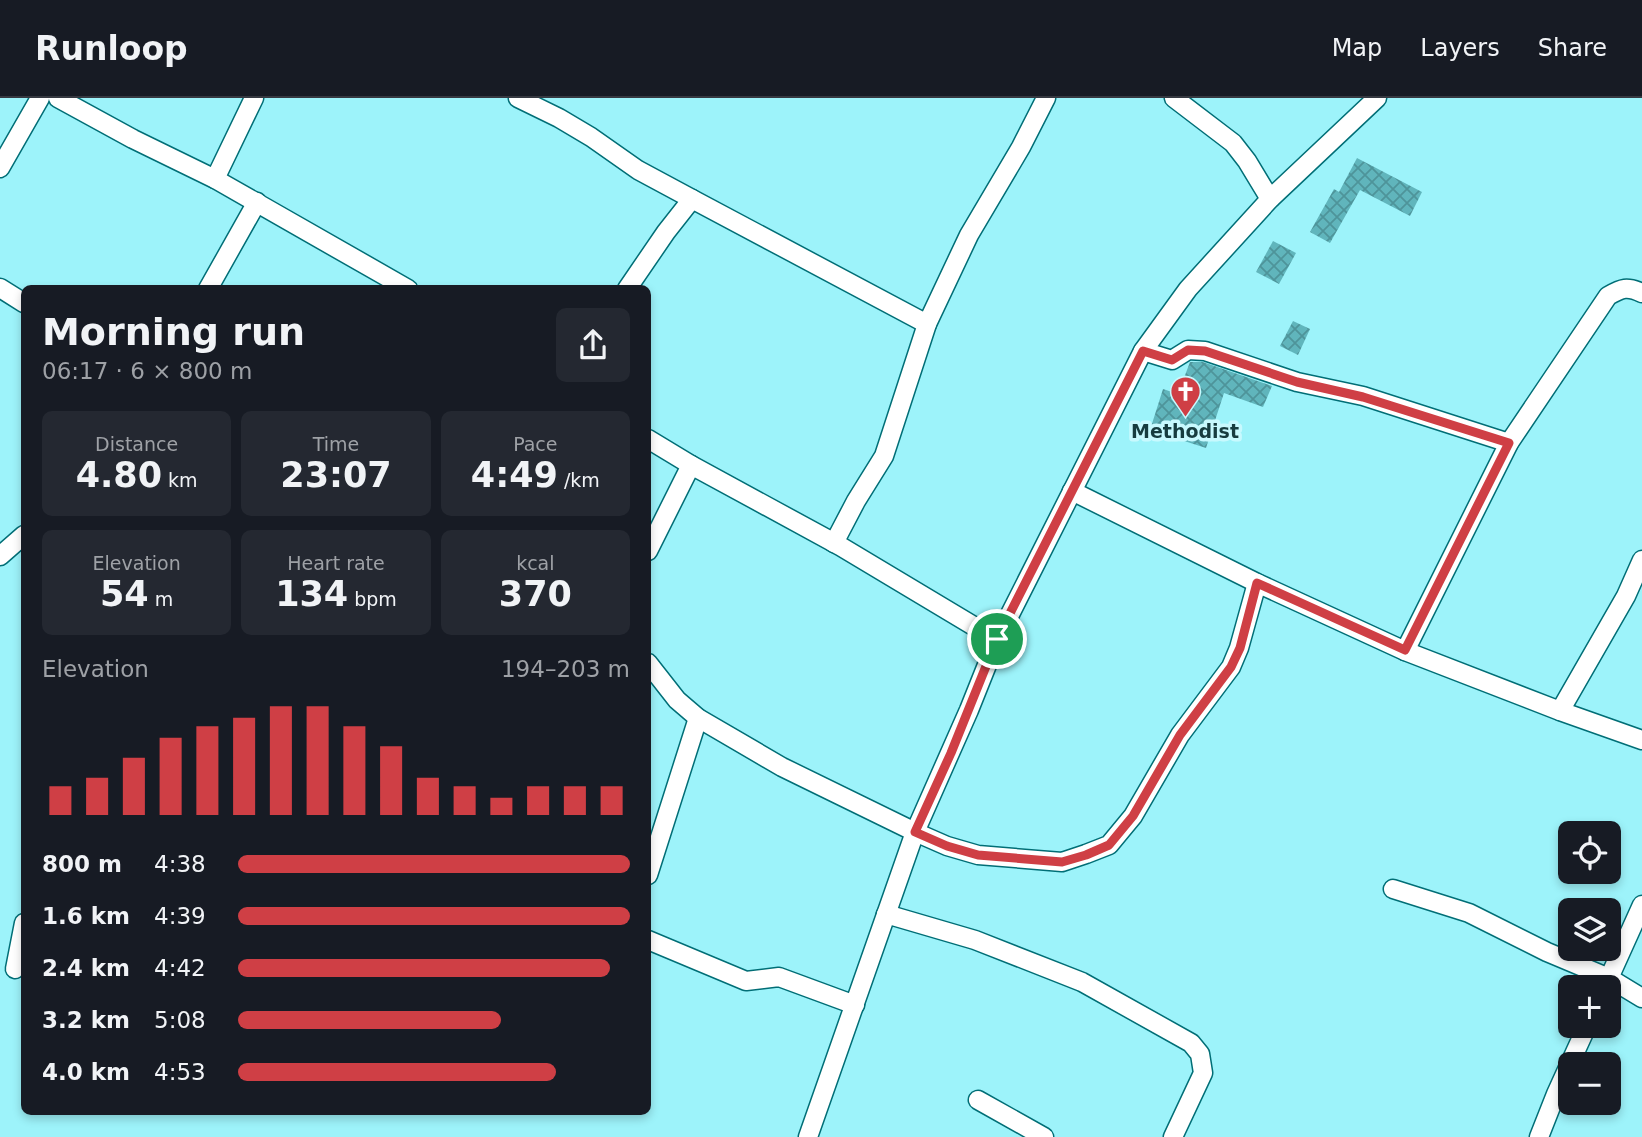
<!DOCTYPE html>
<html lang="en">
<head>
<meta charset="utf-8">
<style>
  body { margin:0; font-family:"DejaVu Sans",sans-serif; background:#242831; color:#f1f3f6; height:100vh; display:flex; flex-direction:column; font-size:26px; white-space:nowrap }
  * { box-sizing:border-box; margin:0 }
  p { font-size:23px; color:#9ea1a6 }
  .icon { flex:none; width:38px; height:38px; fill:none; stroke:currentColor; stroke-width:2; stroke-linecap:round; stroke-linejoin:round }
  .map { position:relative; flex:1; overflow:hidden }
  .panel { position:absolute; left:21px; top:187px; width:630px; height:830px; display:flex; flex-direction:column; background:#171b24; border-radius:10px; box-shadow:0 4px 10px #0003 }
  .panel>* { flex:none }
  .buttons { position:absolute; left:1558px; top:723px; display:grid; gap:14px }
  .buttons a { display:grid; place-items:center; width:63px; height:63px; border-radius:10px; background:#171b24; box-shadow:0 4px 10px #0003; font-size:35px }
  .pin { position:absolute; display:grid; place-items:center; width:60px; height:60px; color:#fff; margin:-30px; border:4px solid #fff; border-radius:50%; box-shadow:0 2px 7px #0007 }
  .round { display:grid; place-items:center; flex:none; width:74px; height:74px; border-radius:10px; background:#242831 }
  .headline { display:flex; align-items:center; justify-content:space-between; height:119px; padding:0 21px }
  h1 { font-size:38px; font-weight:800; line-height:52px }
  .metrics { display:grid; grid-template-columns:repeat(3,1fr); gap:10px; height:119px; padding:7px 21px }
  .metrics div { display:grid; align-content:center; border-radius:10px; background:#242831; text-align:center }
  .metrics b { font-size:35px; font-weight:800 }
  .metrics small { font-size:19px; font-weight:400 }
  .metrics p { font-size:19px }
  .chart { height:196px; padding:14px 21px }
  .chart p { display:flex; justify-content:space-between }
  .chart svg { width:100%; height:126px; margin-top:7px; stroke:#cf3f45; stroke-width:6 }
  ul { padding:0 21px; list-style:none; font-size:23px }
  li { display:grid; grid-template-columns:112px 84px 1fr; align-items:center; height:52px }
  li i { height:18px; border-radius:9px; background:#cf3f45 }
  header { display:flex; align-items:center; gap:42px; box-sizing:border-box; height:98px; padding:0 35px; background:#171b24; border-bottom:2px solid #363941 }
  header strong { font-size:33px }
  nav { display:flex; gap:38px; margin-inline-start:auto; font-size:24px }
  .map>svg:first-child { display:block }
</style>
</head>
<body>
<header>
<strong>Runloop</strong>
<nav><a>Map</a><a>Layers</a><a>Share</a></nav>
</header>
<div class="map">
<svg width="1642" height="1039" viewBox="0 0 1642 1039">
  <defs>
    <pattern id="building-cross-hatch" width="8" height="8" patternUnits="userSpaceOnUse" patternTransform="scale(1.75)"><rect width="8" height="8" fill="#60b5bc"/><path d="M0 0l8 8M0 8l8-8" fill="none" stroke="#4e949a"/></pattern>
  </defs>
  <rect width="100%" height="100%" fill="#9df3fa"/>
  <!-- building -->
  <g fill="url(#building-cross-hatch)">
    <path d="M 1357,60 L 1422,94 L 1410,118 L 1360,92 L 1330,145 L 1310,134 L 1334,91 L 1339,94 Z"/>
    <path d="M 1273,143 L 1296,155 L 1279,186 L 1256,174 Z"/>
    <path d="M 1293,223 L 1310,231 L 1298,257 L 1280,248 Z"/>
    <path d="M 1190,264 L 1203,264 L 1272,288 L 1263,309 L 1224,295 L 1206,350 L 1150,332 L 1163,291 L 1178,296 Z"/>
  </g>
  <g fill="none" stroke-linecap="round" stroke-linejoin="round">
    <defs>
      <g id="minor">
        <path d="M 58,0 L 133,41 L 215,81 L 408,191"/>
        <path d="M 518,0 L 559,20 L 591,39 L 638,72 L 692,101 L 666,134 L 627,191"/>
        <path d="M 1174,0 L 1233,45 L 1247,63 L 1270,101"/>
        <path d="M 0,70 L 40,0"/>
        <path d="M 215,81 L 254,0"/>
        <path d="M 692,101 L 927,226"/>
        <path d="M 0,190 L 24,205"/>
        <path d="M 208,191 L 257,104"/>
        <path d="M 1143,253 L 1172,262 L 1188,252 L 1205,253 L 1297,284 L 1363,298 L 1509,345"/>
        <path d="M 648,341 L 691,367 L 840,448 L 997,542"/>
        <path d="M 1072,393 L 1257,485 L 1405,553 L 1560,613 L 1642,642"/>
        <path d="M 834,445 L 856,403 L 884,358 L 927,226 L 969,137 L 1021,49 L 1046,0"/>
        <path d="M 648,453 L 691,367"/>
        <path d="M 0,458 L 24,437"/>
        <path d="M 1405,553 L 1509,345 L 1608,198 C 1622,190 1627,188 1642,195"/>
        <path d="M 648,565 L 677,602 L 698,620 L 782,669 L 915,734 L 947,748 L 978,757 L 1062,764 L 1086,756 L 1109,747 L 1133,718 L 1180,637 L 1231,569 L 1239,550 L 1257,485"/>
        <path d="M 1560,613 L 1626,498 L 1642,462"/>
        <path d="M 648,777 L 698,620"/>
        <path d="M 1393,791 L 1469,815 L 1547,854 L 1609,880 L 1642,900"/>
        <path d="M 886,816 L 975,842 L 1082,884 L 1191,945 L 1200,956 L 1203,975 L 1173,1039"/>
        <path d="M 648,842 L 746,883 L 779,879 L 855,907"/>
        <path d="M 15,871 L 24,825"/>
        <path d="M 1605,889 L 1642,807"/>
        <path d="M 978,1002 L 1044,1039"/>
        <path d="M 808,1039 L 915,734 L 969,612 L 997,542 L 1143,253 L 1188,191 L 1270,101 L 1377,0"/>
        <path d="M 1539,1039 L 1556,996 L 1587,928"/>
      </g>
    </defs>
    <!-- minor casing -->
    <use href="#minor" stroke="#016e76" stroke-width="21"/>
    <!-- minor -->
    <use href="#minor" stroke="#fff" stroke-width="18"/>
  </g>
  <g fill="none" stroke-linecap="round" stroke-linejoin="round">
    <defs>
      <path id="route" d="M 1188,252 L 1205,253 L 1297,284 L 1363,299 L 1509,345 L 1405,552 L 1257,485 L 1240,550 L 1231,569 L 1180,637 L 1133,718 L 1109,747 L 1086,757 L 1062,764 L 978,757 L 947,748 L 915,734 L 951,655 L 997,541 L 1143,253 L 1172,262 Z"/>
    </defs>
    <!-- route casing -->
    <use href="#route" stroke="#fff" stroke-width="14"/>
    <!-- route -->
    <use href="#route" stroke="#cf3f45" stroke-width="9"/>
  </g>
  <!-- icons -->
  <defs>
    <symbol id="church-pin" viewBox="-11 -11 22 30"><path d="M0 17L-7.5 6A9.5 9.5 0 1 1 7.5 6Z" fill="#cf3f45" stroke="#c8f9fe"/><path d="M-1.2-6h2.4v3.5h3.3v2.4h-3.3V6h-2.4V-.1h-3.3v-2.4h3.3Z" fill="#fff"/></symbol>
  </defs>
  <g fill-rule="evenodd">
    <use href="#church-pin" x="1168" y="276" width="35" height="47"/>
  </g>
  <g text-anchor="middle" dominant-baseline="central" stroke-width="7" stroke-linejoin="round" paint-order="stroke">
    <!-- poi labels -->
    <g font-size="19" font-weight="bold" fill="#173c3f" stroke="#c8f9fe">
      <text x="1185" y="333">Methodist</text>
    </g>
  </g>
</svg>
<div class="buttons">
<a><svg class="icon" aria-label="locate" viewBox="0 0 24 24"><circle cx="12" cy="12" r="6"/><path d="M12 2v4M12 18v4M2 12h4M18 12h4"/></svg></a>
<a><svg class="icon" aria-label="layers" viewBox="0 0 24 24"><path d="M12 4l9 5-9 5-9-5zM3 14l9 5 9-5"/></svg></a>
<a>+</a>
<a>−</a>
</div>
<div class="pin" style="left:997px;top:541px;background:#1e9e55"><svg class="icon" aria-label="arrive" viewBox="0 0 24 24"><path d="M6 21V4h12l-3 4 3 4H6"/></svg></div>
<section class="panel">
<div class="headline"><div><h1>Morning run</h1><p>06:17 · 6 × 800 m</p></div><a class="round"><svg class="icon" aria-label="share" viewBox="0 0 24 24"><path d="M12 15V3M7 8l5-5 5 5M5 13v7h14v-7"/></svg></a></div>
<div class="metrics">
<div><p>Distance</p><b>4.80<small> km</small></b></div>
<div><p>Time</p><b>23:07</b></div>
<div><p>Pace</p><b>4:49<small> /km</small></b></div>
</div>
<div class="metrics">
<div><p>Elevation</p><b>54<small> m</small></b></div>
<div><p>Heart rate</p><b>134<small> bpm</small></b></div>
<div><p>kcal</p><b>370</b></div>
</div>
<div class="chart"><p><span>Elevation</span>194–203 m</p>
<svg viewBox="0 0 160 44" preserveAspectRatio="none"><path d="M5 44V34M15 44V31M25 44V24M35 44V17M45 44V13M55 44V10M65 44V6M75 44V6M85 44V13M95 44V20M105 44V31M115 44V34M125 44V38M135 44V34M145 44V34M155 44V34"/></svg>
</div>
<ul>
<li><b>800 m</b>4:38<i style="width:100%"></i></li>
<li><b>1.6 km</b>4:39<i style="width:100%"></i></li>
<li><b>2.4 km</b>4:42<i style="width:95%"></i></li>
<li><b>3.2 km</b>5:08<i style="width:67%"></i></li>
<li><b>4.0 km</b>4:53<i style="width:81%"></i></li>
</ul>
</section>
</div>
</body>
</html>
